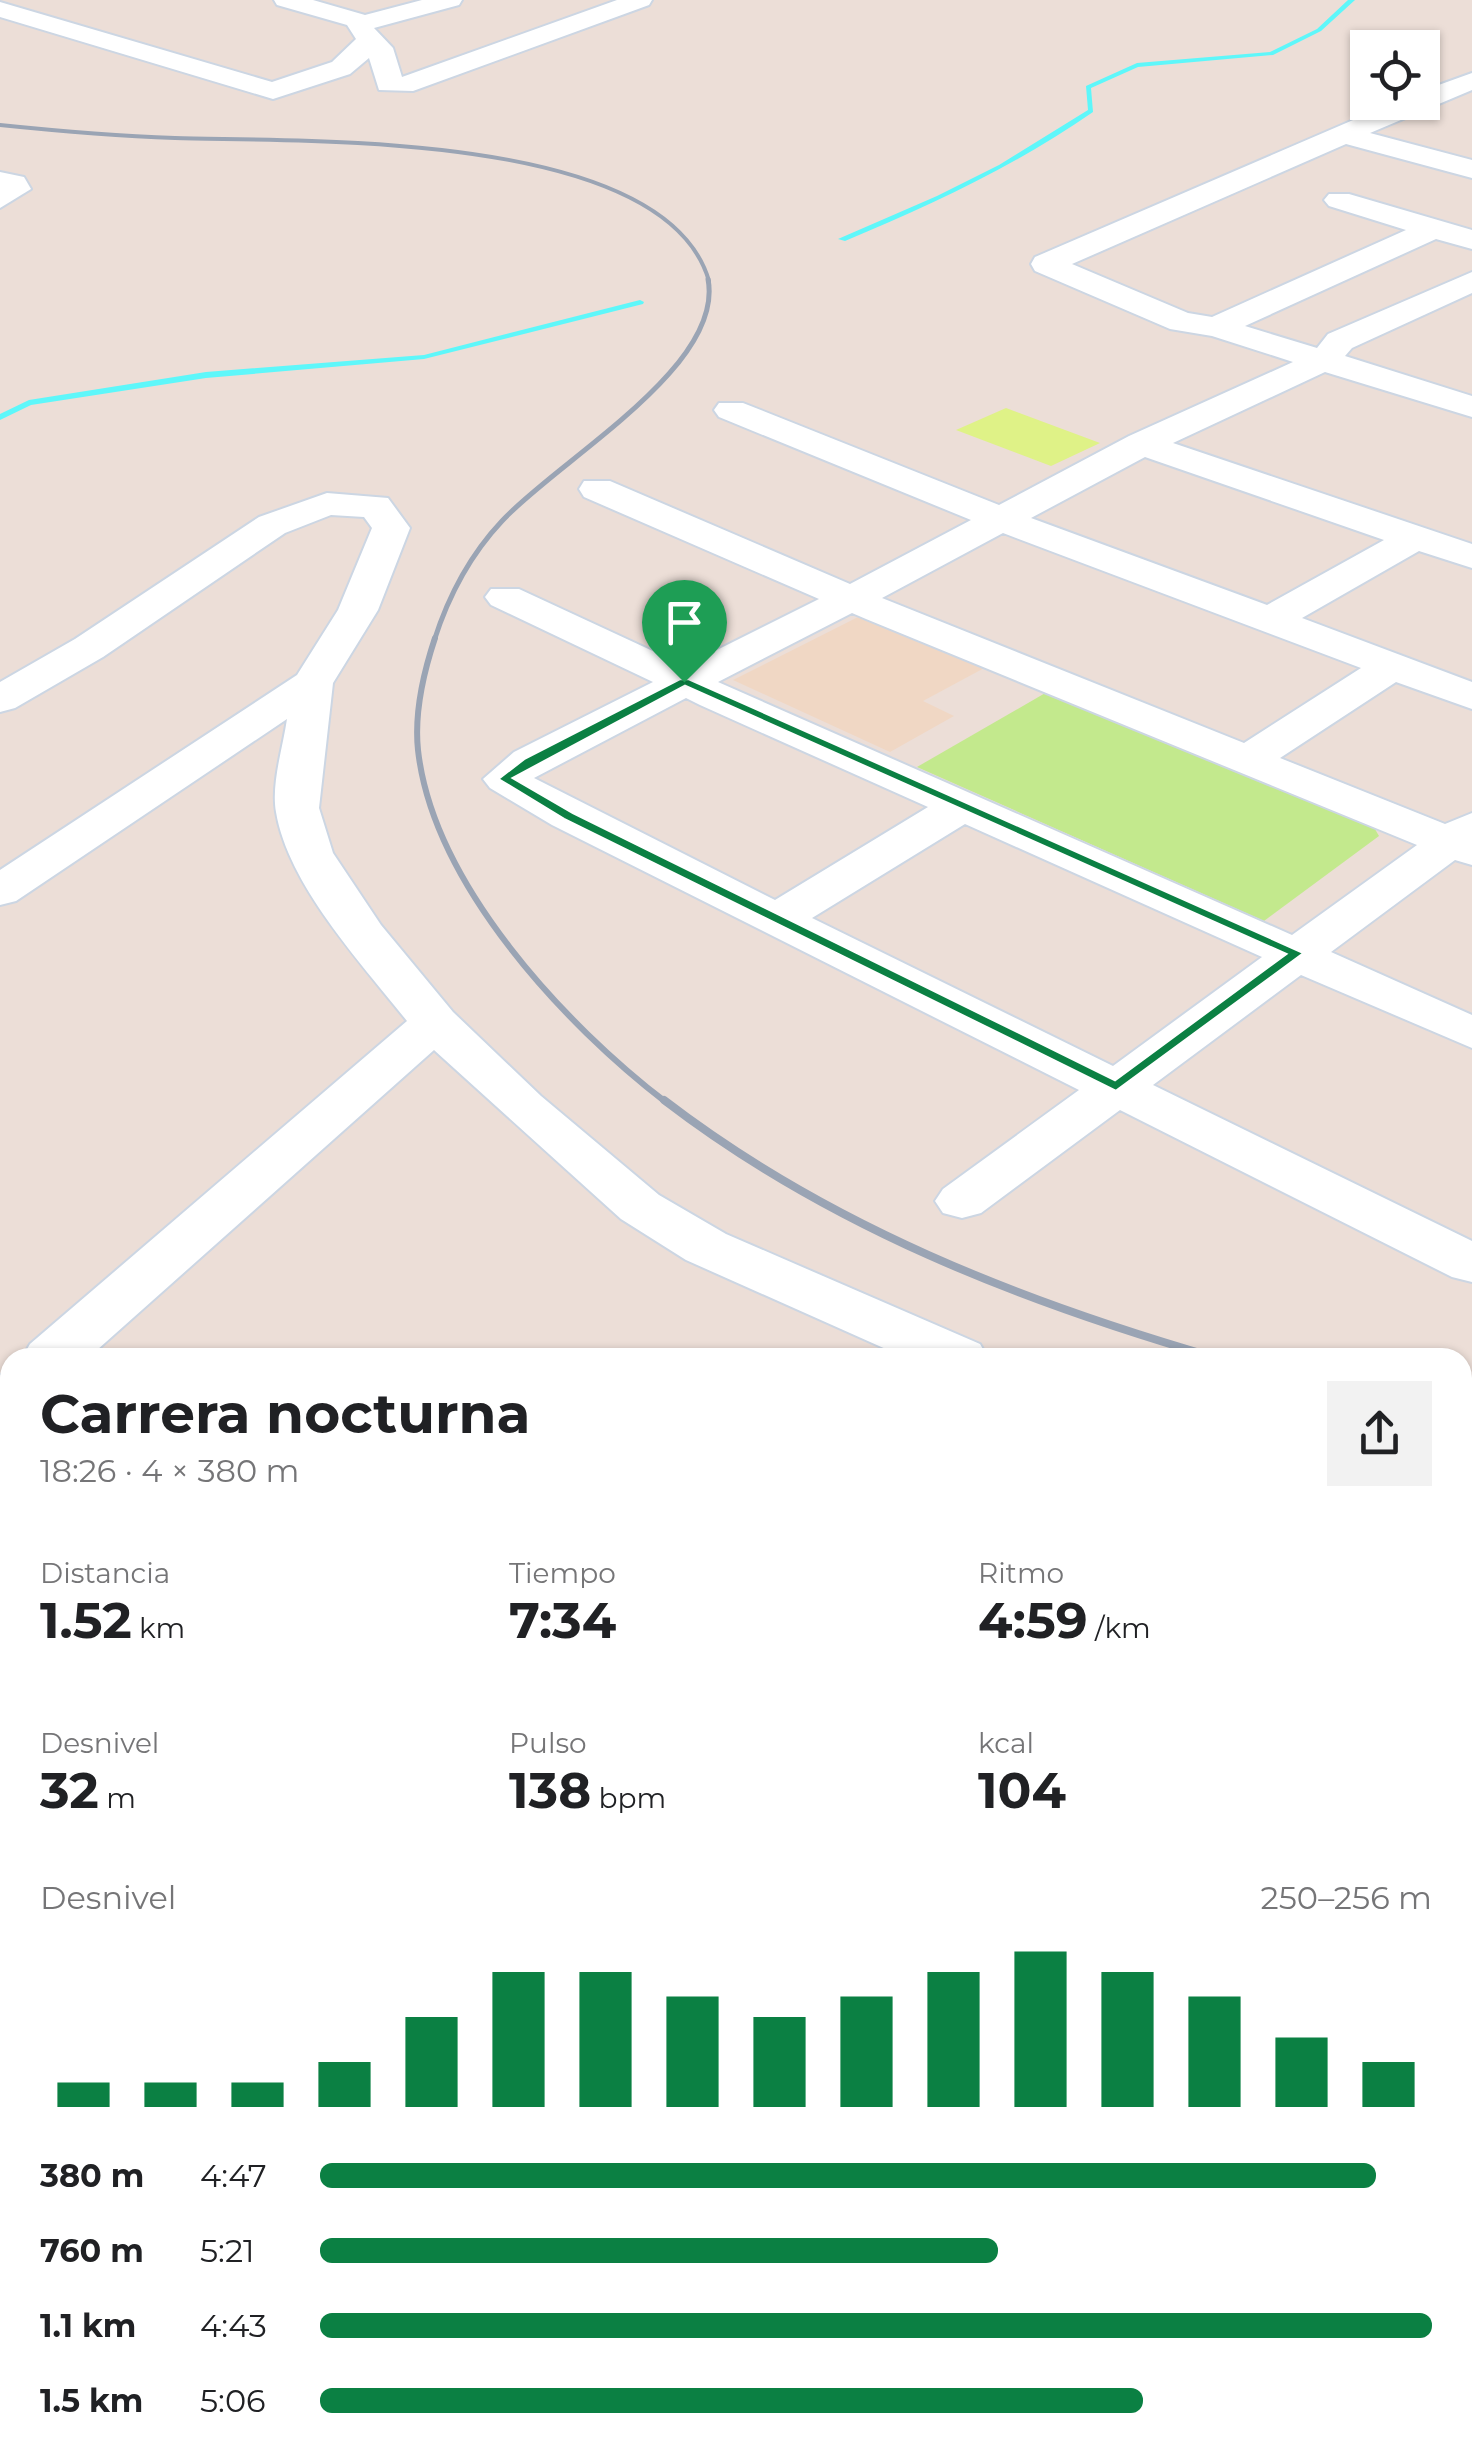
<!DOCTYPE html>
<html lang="es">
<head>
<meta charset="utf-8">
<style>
  body { margin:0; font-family:Montserrat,sans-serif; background:#f2f2f2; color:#202124; height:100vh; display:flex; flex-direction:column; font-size:38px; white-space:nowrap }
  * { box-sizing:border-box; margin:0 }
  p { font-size:32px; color:#757577 }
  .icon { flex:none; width:55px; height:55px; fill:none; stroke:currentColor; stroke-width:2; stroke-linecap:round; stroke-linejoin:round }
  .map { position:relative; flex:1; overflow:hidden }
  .details { position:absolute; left:0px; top:1348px; width:1472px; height:1112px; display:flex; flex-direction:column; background:#fff; border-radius:30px 30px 0 0; box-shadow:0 2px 8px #0004 }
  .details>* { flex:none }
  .tools { position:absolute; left:1350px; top:30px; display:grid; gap:20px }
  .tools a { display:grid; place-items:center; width:90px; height:90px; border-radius:0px; background:#fff; box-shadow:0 2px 8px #0004; font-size:50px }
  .pin { position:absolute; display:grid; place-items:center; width:85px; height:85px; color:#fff; margin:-102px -42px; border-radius:50% 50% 50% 0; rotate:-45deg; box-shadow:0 0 10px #0007 }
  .pin .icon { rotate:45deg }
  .round { display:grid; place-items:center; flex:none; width:105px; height:105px; border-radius:0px; background:#f2f2f2 }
  .summary { display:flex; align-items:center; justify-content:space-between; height:170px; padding:0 40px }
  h1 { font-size:55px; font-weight:700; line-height:75px }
  .metrics { display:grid; grid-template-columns:repeat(3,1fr); gap:15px; height:170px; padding:10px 40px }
  .metrics div { display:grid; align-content:center }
  .metrics b { font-size:50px; font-weight:700 }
  .metrics small { font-size:28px; font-weight:400 }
  .metrics p { font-size:28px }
  .chart { height:280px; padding:20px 40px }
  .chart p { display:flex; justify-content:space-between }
  .chart svg { width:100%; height:180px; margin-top:10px; stroke:#0b8043; stroke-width:6 }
  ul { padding:0 40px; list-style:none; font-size:32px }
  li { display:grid; grid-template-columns:160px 120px 1fr; align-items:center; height:75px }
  li i { height:25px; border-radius:12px; background:#0b8043 }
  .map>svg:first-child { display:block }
</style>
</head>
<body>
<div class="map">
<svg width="1472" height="2459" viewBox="0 0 1472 2459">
  <rect width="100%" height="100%" fill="#ecded7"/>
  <!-- education -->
  <path fill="#f0d7c4" d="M 864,614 L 988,666 L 923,701 L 954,716 L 890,752 L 733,680 Z"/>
  <!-- green -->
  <path fill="#c3e98d" d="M 1047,692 L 1372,824 L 1379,836 L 1264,921 L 917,767 Z"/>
  <!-- pitch -->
  <path fill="#dff287" d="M 1006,408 L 1100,443 L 1051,466 L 956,430 Z"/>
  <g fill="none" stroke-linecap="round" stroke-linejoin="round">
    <!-- stream -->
    <g fill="#5ef7fa" fill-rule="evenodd">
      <path d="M 1348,0 L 1355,0 L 1321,31 L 1273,55 L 1138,67 L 1091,88 L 1093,112 C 1015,166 932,205 845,241 L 838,239 L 937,196 L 999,165 L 1088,110 L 1086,86 L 1137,63 L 1270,52 L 1317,29 Z"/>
      <path d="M 640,300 L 644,302 L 643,304 L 424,359 L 206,378 L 31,405 L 0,420 L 0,414 L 29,400 L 206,372 L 424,355 Z"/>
    </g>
    <defs>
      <g id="minor">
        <path d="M 274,0 L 313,0 L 365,15 L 422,0 L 462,0 L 459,5 L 374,28 L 393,48 L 402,77 L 617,0 L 652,0 L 649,5 L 413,91 L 379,90 L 369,58 L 350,74 L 273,99 L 0,17 L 0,2 L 272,82 L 332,62 L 356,39 L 347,25 L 277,5 Z"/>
        <path d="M 1472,73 L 1472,90 L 1370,133 L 1472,160 L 1472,178 L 1346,144 L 1072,264 L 1188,313 L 1212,317 L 1406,230 L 1329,206 L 1324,200 L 1329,194 L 1349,194 L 1472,230 L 1472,249 L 1436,239 L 1245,326 L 1317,348 L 1328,334 L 1472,272 L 1472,293 L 1352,348 L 1345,356 L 1472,396 L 1472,417 L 1325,372 L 1173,443 L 1472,544 L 1472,568 L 1419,551 L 1302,618 L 1472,682 L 1472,709 L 1396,682 L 1280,758 L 1445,824 L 1472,813 L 1472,865 L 1455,860 L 1331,952 L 1472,1015 L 1472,1048 L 1301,975 L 1153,1085 L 1472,1241 L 1472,1282 L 1452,1277 L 1120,1110 L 981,1213 L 962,1218 L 943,1213 L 935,1201 L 943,1189 L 1079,1090 L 552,825 L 490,788 L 483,779 L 514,752 L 653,682 L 491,605 L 485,597 L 491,589 L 519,589 L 685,666 L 819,599 L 584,497 L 579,489 L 584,481 L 610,481 L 850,584 L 971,520 L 719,417 L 714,410 L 719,403 L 743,403 L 999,505 L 1129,436 L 1293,362 L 1212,336 L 1170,329 L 1035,271 L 1031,264 L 1035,257 L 1395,102 L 1422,102 L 1422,91 ZM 1145,457 L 1384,540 L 1267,605 L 1031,518 ZM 1003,533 L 1361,668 L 1244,743 L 882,598 ZM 852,613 L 866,619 L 1417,845 L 1292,935 L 718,682 ZM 686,698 L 700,705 L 928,807 L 775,900 L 534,778 ZM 965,824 L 1262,957 L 1113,1066 L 812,918 Z"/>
        <path d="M 0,172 L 24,177 L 31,189 L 0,208 Z"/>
        <path d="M 327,493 L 388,498 L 410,528 L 378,610 L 333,683 L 319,808 L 333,853 L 381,925 L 453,1012 L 541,1096 L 659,1195 L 726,1234 L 980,1344 L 988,1358 L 906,1358 L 686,1260 L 621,1219 L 434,1050 L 88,1358 L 22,1358 L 30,1344 L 407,1021 C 362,964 288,885 276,812 C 271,784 283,747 287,719 L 16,901 L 0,905 L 0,870 L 297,675 L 338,610 L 372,528 L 364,517 L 331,515 L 285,533 L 103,657 L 15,708 L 0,712 L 0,682 L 75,639 L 259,517 Z"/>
        <path d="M 10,1373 L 10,1420 L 0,1423 L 0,1375 Z"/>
        <path d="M 1462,1478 L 1472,1480 L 1472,1524 L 1462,1522 Z"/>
        <path d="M 0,2234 L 10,2238 L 10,2316 L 0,2312 Z"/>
        <path d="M 236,2450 L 332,2450 L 336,2459 L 240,2459 Z"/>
      </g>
    </defs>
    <!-- minor casing -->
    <use href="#minor" stroke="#ccd6e3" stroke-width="4"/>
    <!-- minor -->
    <use href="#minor" fill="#fff" fill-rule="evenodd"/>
    <!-- rail-far3 -->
    <path stroke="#9aa4b4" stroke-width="4" d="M 0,125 C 58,131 117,136 175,138 C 301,142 665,129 709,281"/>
    <!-- rail-far2 -->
    <path stroke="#9aa4b4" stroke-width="5" d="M 434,641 C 448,597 470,555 502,521 C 557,461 725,367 708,279"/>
    <!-- rail-far1 -->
    <path stroke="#9aa4b4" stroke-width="6" d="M 435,638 C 423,674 414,712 418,750 C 433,884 565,1025 667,1103"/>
    <!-- rail -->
    <g stroke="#9aa4b4" stroke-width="8">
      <path d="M 664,1100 C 828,1226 1020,1301 1217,1358"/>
      <path d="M 1462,1425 L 1472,1428"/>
    </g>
  </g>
  <!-- route -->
  <path fill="#0b8043" stroke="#fff" stroke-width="2.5" fill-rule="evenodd" d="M 680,679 L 689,679 L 1304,953 L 1116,1091 L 564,819 L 498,779 L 524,759 ZM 685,686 L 1286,954 L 1115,1080 L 573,813 L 513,778 Z"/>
</svg>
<div class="tools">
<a><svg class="icon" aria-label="locate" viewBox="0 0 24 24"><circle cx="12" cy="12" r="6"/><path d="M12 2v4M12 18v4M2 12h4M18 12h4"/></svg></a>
</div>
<div class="pin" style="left:684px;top:682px;background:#1e9e55"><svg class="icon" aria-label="arrive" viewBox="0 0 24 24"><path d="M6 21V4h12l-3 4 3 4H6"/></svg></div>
<section class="details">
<div class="summary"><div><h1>Carrera nocturna</h1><p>18:26 · 4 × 380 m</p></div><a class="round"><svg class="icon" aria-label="share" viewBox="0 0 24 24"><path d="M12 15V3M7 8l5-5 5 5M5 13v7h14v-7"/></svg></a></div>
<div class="metrics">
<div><p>Distancia</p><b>1.52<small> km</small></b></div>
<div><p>Tiempo</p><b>7:34</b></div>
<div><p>Ritmo</p><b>4:59<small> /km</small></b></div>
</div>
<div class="metrics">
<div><p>Desnivel</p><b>32<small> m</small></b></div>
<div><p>Pulso</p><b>138<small> bpm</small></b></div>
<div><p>kcal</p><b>104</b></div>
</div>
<div class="chart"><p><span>Desnivel</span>250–256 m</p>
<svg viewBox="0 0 160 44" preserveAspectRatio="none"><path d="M5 44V38M15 44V38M25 44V38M35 44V33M45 44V22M55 44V11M65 44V11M75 44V17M85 44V22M95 44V17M105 44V11M115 44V6M125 44V11M135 44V17M145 44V27M155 44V33"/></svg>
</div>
<ul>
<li><b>380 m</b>4:47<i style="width:95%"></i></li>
<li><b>760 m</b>5:21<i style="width:61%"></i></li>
<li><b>1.1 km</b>4:43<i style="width:100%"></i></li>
<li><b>1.5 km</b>5:06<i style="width:74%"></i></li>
</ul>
</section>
</div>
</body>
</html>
